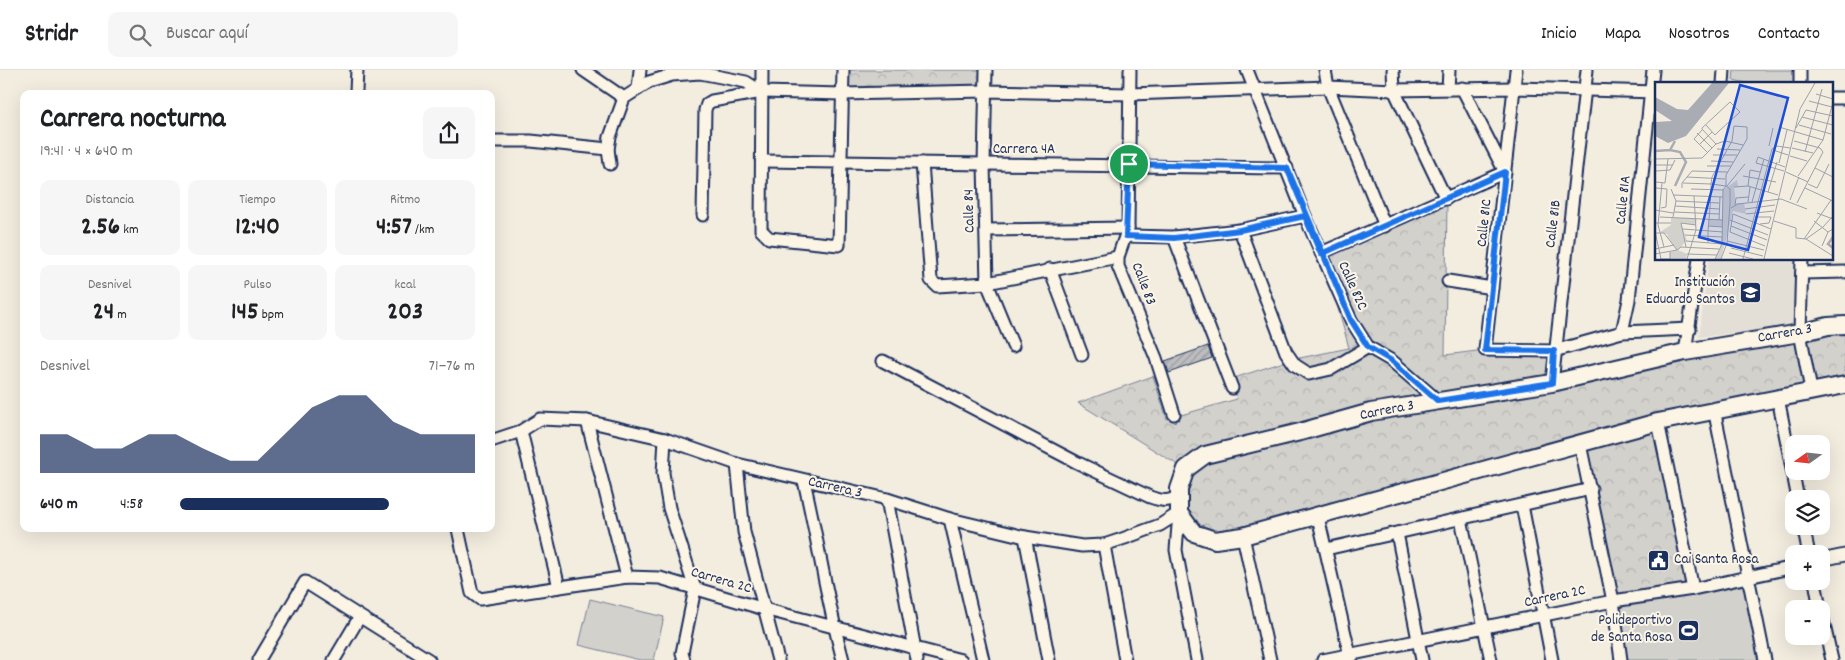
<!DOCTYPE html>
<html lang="es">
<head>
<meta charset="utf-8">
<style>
  body { margin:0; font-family:Dekko,sans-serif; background:#f6f6f6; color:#202124; height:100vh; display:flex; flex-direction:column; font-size:19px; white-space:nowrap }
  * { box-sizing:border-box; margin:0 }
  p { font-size:16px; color:#757577 }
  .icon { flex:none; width:28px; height:28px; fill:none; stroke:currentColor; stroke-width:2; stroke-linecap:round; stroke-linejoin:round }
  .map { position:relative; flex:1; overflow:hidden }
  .panel { position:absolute; left:20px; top:20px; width:475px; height:442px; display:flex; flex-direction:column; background:#fff; border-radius:10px; box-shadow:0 5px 20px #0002 }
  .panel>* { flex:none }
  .needle { width:32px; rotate:255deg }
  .fabs { position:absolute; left:1785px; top:365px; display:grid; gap:10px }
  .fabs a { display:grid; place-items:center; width:45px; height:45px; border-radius:10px; background:#fff; box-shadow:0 5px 20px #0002; font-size:25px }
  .pin { position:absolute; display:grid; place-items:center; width:42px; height:42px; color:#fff; margin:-21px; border:2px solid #fff; border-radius:50%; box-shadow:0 1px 5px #0007 }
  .round { display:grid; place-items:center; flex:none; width:52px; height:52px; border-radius:10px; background:#f6f6f6 }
  .overview { display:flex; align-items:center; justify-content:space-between; height:85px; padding:0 20px }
  h1 { font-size:28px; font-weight:800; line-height:38px }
  .stats { display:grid; grid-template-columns:repeat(3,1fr); gap:8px; height:85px; padding:5px 20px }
  .stats div { display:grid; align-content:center; border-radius:10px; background:#f6f6f6; text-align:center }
  .stats b { font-size:25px; font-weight:800 }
  .stats small { font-size:14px; font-weight:400 }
  .stats p { font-size:14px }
  .chart { height:140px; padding:10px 20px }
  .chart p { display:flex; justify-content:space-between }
  .chart svg { width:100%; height:90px; margin-top:5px; fill:#1b2f5e; opacity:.7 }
  ul { padding:0 20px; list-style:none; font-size:16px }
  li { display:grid; grid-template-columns:80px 60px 1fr; align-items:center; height:38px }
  li i { height:12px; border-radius:6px; background:#1b2f5e }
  header { display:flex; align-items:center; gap:30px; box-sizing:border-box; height:70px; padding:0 25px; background:#fff; border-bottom:1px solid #e0e0e0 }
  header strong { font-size:24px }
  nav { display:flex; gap:28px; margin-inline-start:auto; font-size:18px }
  .search { width:350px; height:45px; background:#f6f6f6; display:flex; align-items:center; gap:12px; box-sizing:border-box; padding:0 18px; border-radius:10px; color:#757577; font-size:19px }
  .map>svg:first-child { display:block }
</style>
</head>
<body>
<header>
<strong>Stridr</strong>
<div class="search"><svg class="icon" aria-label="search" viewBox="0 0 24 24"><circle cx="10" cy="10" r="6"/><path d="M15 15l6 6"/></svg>Buscar aquí</div>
<nav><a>Inicio</a><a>Mapa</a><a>Nosotros</a><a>Contacto</a></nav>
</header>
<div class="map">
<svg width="1845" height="590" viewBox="0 0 1845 590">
  <defs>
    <pattern id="park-crowns" width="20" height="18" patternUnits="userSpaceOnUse" patternTransform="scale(1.25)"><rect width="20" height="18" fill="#d3d1cc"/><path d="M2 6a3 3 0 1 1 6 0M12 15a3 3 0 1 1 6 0" fill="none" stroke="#b5b4b2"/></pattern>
    <pattern id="building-hatch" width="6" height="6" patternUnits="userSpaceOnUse" patternTransform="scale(1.25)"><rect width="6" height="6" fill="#bebec0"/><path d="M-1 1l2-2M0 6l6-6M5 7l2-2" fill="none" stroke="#9a9b9f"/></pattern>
  </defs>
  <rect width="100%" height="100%" fill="#f3ede0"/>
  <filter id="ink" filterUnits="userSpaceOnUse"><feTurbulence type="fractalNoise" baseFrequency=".02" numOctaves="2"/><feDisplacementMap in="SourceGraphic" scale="10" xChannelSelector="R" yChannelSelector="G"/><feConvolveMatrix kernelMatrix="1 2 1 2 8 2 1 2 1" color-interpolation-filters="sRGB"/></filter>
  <g filter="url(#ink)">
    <!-- built -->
    <path fill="#e3dfd6" d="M 1709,189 L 1798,189 L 1797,256 L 1699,267 Z"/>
    <!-- park -->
    <g fill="url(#park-crowns)" stroke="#778095">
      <path d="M 845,0 L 984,0 L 984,19 L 844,22 Z"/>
      <path d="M 1447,131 L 1445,285 L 1485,280 L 1554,281 L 1552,312 L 1845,255 L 1845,315 L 1658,352 L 1693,519 L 1613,531 L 1580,374 L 1242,465 L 1195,462 L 1181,442 L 1186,400 L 1078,333 L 1153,306 L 1167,349 L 1237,329 L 1231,309 L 1290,290 L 1349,278 L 1323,184 Z"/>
    </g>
    <!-- garden -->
    <g fill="#d3d1cc" stroke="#778095">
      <path d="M 1734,0 L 1794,0 L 1794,14 L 1751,14 L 1733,10 Z"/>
      <path d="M 1749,507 L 1765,590 L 1621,590 L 1613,531 Z"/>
      <path d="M 590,529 L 664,547 L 654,590 L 640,590 L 579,575 Z"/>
    </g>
    <!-- building -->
    <path fill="url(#building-hatch)" stroke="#1b2f5e" d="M 1208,276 L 1212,288 L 1169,303 L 1165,291 Z"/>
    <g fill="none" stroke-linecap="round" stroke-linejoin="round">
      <defs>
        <g id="street">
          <path d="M 583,0 L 624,28"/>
          <path d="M 762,0 L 761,160 L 769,168 L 839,175 L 843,0"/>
          <path d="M 986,0 L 984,95 L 987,213 L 1013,276"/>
          <path d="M 1130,0 L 1128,158 L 1118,187 L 1118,196 L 1156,288 L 1174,344"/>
          <path d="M 1247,0 L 1305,146 L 1351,250 L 1368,277 L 1392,291 L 1438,331"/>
          <path d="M 1325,0 L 1328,17 L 1385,156"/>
          <path d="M 1393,0 L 1394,20 L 1446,129"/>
          <path d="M 1516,0 L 1485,280 L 1554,281 L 1622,262 L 1690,259"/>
          <path d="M 1800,0 L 1800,14"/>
          <path d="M 1723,14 L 1724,0"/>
          <path d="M 638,19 L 640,0"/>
          <path d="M 1448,19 L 1449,0"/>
          <path d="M 356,21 L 357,0"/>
          <path d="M 1831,28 L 1845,28"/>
          <path d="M 491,71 L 531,71 L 608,79"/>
          <path d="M 762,91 L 1287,98"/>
          <path d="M 922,93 L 931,210 L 937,216 L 987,213 L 1118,187"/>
          <path d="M 610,94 L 608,79 L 610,67 L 624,28 L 649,12 L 672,5 L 700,3 L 726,8 L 746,12 L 762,22 L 842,24 L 986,21 L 1130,24 L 1328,17 L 1394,20 L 1514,18 L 1656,22"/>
          <path d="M 703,145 L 705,40 L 707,34 L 712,31 L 762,22"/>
          <path d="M 986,160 L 1128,158"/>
          <path d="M 1240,160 L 1286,282 L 1295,295 L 1309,304 L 1331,299 L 1368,277"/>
          <path d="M 1126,166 L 1174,167 L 1240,160 L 1305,146"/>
          <path d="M 1174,167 L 1232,318"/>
          <path d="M 1321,183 L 1505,102 L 1462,18"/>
          <path d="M 1802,189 L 1800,263 L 1811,320"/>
          <path d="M 1050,199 L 1082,285"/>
          <path d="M 1802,203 L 1845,202"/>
          <path d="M 1448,211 L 1492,218"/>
          <path d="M 1622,262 L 1629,230 L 1653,0"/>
          <path d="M 1685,282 L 1699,189"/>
          <path d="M 883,291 L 1076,392 L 1150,427 C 1162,431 1169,433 1179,425"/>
          <path d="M 1552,313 L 1587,0"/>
          <path d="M 1778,328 L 1798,429"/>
          <path d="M 1714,339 L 1765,590"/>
          <path d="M 587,351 L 627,507"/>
          <path d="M 1658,352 L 1693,519"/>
          <path d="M 521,361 L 559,517"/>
          <path d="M 665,369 L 663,403 L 669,438 L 695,519 L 682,583 L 684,590"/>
          <path d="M 491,371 L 521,361 L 540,349 L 587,351 L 665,369 L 737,394 L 887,429 L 950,449 L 1025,467 L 1082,476 L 1104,475 L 1125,468 L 1160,455 L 1179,443"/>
          <path d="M 1580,374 L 1613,531 L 1621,590"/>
          <path d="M 737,394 L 744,462 L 778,590"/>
          <path d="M 804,411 C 818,471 827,531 843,590"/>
          <path d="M 887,429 L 917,590"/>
          <path d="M 1522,435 L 1552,590"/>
          <path d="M 1179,443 L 1176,480 L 1197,590"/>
          <path d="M 1318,447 L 1351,590"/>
          <path d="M 950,449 L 983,590"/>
          <path d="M 1461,449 L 1491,590"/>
          <path d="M 1803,456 L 1809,484"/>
          <path d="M 458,459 L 472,523 L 480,529 L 627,507 L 660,508 L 764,539 L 961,590"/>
          <path d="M 1397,463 L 1422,590"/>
          <path d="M 1243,466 L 1270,590"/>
          <path d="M 1025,467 L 1049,590"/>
          <path d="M 1104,475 L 1125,590"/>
          <path d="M 1326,479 L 1591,419"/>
          <path d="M 1821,490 L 1845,485"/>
          <path d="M 1815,511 L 1820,539"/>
          <path d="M 1821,542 L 1832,590"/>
          <path d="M 259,590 L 305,512 L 429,590"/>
          <path d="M 334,590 L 359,548"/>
          <path d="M 1323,590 L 1613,531 L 1693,519 L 1794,497"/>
        </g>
        <path id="secondary" d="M 1845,255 L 1828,256 L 1800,263 L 1685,282 L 1552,313 L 1371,342 L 1300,362 L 1205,385 L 1186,399 L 1179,419 L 1179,443 L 1194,463 L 1215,470 L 1243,466 L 1658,352 L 1845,315"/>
      </defs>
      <!-- street casing -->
      <use href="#street" stroke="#1b2f5e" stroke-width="15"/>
      <!-- secondary casing -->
      <use href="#secondary" stroke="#1b2f5e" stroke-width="20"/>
      <!-- street -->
      <use href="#street" stroke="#fcf5e5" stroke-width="11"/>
      <!-- secondary -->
      <use href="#secondary" stroke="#fcf5e5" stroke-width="16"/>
    </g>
  </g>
  <g fill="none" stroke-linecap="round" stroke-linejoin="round" filter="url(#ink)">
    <defs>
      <path id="route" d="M 1129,94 L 1287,98 L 1351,250 L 1368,277 L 1392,291 L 1438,331 L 1552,313 L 1554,281 L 1485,280 L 1505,102 L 1321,184 L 1305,146 L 1240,160 L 1174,168 L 1126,166 L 1129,94"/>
    </defs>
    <!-- route casing -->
    <use href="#route" stroke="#fff" stroke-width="10"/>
    <!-- route -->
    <use href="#route" stroke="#1a73e8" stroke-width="6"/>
  </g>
  <!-- icons -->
  <defs>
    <symbol id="university-square" viewBox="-11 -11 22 22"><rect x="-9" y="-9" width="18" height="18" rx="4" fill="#1b2f5e" stroke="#fcf5e5"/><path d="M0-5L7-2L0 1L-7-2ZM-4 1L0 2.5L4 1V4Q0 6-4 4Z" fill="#fff"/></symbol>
    <symbol id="civic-square" viewBox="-11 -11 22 22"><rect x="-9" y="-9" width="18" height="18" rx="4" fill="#1b2f5e" stroke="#fcf5e5"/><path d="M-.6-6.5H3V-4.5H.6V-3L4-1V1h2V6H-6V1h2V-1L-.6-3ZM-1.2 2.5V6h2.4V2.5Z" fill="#fff"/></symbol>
    <symbol id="stadium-square" viewBox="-11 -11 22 22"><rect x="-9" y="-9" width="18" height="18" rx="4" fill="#1b2f5e" stroke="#fcf5e5"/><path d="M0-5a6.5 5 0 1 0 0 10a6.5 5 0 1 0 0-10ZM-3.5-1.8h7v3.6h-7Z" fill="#fff"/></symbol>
  </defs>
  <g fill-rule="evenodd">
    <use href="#university-square" x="1738" y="210" width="25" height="25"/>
    <use href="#civic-square" x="1646" y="478" width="25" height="25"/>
    <use href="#stadium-square" x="1676" y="548" width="25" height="25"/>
  </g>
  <g text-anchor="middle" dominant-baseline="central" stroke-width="4" stroke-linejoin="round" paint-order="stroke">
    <!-- street labels -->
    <g font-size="15" fill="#1b2f5e" stroke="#fcf5e5">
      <text x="1024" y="80">Carrera 4A</text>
      <text transform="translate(1624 130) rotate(-84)">Calle 81A</text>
      <text transform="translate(970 141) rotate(-91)">Calle 84</text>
      <text transform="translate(1485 153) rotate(-84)">Calle 81C</text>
      <text transform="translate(1554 154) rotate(-83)">Calle 81B</text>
      <text transform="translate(1143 214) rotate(69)">Calle 83</text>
      <text transform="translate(1352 216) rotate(66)">Calle 82C</text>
      <text transform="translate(1785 264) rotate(-10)">Carrera 3</text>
      <text transform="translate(1387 341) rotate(-11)">Carrera 3</text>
      <text transform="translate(835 418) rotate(13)">Carrera 3</text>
      <text transform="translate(721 511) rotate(16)">Carrera 2C</text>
      <text transform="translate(1555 527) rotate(-12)">Carrera 2C</text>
    </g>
    <!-- poi labels -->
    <g font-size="15" fill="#1b2f5e" stroke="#fcf5e5" text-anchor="end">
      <text x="1735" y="213">Institución<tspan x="1735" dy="17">Eduardo Santos</tspan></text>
      <text x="1674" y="490" text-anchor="start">Cai Santa Rosa</text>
      <text x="1672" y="551">Polideportivo<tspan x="1672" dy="17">de Santa Rosa</tspan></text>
    </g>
  </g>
  <!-- overview -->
  <g transform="translate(1655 12)">
    <rect width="178" height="178" fill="#f3ede0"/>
    <path d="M 82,98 L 83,104 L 79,105 L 81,121 L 89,121 L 91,132 L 78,129 L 66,177 L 60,177 L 65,167 L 68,145 L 53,144 L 54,137 L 68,138 L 68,108 ZM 16,136 L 42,136 L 41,143 L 26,141 L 32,159 L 5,150 L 16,143 Z" fill="#d3d1cc"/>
    <path d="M 24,144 L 31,159 L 23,168 L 32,172 L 31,177 L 15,177 L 15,170 L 22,168 L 12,154 Z" fill="#d3d1cc"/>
    <path d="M 57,1 L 74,1 L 31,54 L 13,61 L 0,54 L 0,40 L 17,39 L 0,28 L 0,15 L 22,27 L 33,28 Z" fill="#a9acb3"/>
    <path fill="none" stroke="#a9acb3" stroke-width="2.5" d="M 15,68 L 25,70 L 31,80 L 20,104M 0,69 L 15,68 L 20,59M 178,155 L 173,162 L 178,166"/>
    <path fill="none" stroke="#9da1ac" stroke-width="1" d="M 161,12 L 178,17M 154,19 L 177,25M 147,35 L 178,43M 51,43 L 60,53 L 64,49 L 85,30 L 75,20 L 47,46 L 47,47 L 61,62 L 70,59 L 88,63M 144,43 L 176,52M 124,45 L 168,58M 141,46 L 151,28 L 178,34M 47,48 L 39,57 L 52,70M 42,51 L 57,66M 139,59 L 165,66 L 168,70 L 142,121M 45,62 L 57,50M 114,64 L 118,46M 137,66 L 158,71M 62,67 L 85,68M 117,67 L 122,64 L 135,66M 118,68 L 133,73M 150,70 L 167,7M 58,73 L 82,73M 135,74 L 152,79M 0,77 L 47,76 L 61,62M 56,79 L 78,80M 124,81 L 132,48M 0,83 L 18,83M 52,84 L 76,84M 0,86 L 0,122M 160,86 L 178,95M 1,89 L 15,88 L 20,78M 129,89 L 101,81 L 103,75 L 130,85M 131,90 L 153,100M 88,94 L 121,100M 143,94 L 168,58 L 178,20M 32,95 L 70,97M 1,100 L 10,101 L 13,77M 7,101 L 3,143 L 9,165M 28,101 L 56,102 L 71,104 L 71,93 L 92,57 L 92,45 L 79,44 L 77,59 L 57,95 L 56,102 L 56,108 L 55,126 L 54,137 L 53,149 L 53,161M 153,102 L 162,106 L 174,82M 72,104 L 90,82M 93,104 L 95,88 L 105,90M 79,105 L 93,104 L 123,113M 1,106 L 12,107 L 11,125 L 6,126M 27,106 L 27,101 L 37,89 L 72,90M 150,106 L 178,119M 16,107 L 21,119 L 18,135M 36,107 L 68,108M 113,110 L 122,80M 18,113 L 68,115M 135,118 L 144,95M 21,119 L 64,121M 93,120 L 95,105M 97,120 L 109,77M 80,123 L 81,116 L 93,115M 20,124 L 64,127M 76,126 L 83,122 L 126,117 L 152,127M 90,127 L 120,123M 0,128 L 18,131M 19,130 L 64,132M 162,131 L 178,137M 91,132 L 119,129M 5,135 L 68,138M 100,135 L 116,135M 64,138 L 65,115M 75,138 L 113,153M 119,139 L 141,146 L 141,156 L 151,157 L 168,145 L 178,134M 159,139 L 173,150M 0,141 L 16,141M 105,142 L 114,141 L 116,135M 53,144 L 68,145M 76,144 L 112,158M 28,147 L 68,150M 0,149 L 6,177M 75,150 L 78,132 L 116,147M 75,150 L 110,164M 0,151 L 9,151 L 22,168M 30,153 L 67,155M 149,157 L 176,118M 151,157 L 178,174M 31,159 L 67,162M 72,159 L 109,168M 167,164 L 173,150 L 178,147M 31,165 L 26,141 L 41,143M 76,166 L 108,174M 0,167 L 19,163M 74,171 L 98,177M 0,172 L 22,168 L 26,165 L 64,167M 32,172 L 62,173M 6,177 L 15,177 L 15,170M 32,177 L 41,148 L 39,114M 60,177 L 67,162 L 68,108 L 71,104 L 75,107 L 75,122 L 72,161 L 66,177M 88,177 L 117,67M 109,177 L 145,27 L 160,1"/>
    <path fill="#1d4ed8" fill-opacity="0.15" stroke="#1d4ed8" stroke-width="2.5" d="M 85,3 L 133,16 L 93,168 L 44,155 Z"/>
    <rect width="178" height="178" fill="none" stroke="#1b2f5e" stroke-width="2.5"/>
  </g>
</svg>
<div class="fabs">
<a><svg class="needle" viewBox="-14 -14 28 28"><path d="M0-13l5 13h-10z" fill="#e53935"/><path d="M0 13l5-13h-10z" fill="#757577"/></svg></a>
<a><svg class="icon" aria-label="layers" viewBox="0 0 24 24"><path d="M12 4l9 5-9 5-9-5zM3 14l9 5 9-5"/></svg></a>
<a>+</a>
<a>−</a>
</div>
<div class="pin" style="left:1129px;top:94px;background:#1e9e55"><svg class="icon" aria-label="arrive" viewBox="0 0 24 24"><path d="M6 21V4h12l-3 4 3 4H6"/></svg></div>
<section class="panel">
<div class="overview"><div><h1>Carrera nocturna</h1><p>19:41 · 4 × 640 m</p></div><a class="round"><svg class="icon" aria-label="share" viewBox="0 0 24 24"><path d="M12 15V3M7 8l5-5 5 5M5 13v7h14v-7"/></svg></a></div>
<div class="stats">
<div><p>Distancia</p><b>2.56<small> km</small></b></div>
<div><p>Tiempo</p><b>12:40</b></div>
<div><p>Ritmo</p><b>4:57<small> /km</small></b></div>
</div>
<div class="stats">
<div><p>Desnivel</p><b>24<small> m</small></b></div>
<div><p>Pulso</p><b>145<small> bpm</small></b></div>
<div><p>kcal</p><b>203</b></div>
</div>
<div class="chart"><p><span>Desnivel</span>71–76 m</p>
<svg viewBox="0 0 160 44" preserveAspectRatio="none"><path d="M0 44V25L10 25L20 32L30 32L40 25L50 25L60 32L70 38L80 38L90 25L100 12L110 6L120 6L130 19L140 25L150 25L160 25V44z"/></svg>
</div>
<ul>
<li><b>640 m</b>4:58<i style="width:71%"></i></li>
</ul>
</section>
</div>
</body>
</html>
